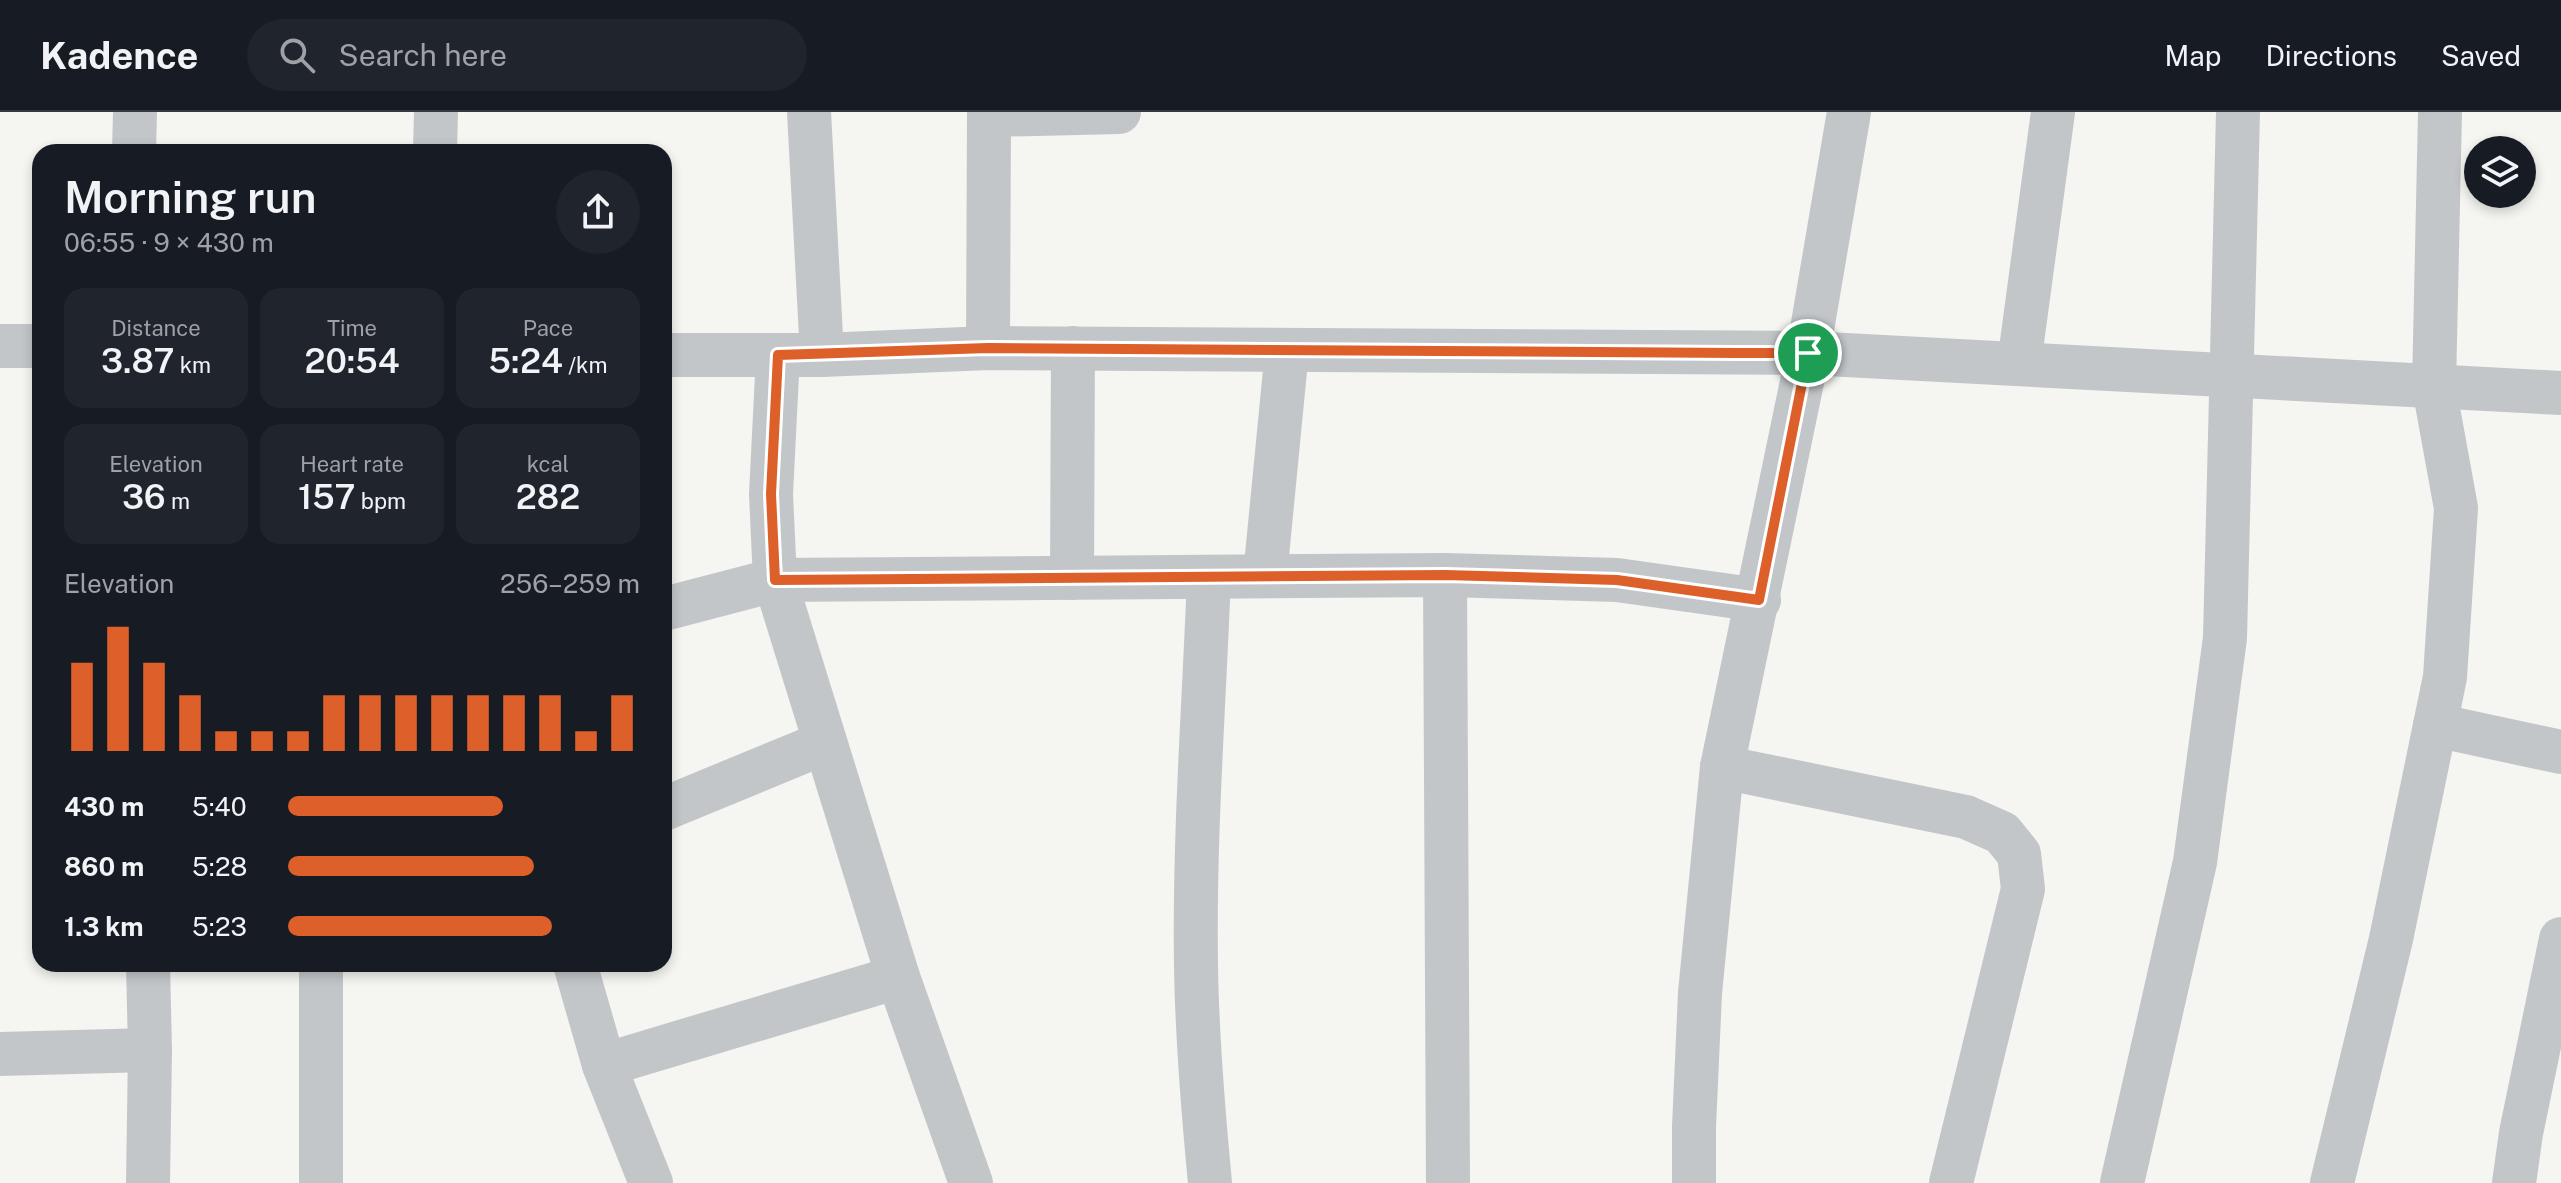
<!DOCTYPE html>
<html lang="en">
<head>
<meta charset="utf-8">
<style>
  body { margin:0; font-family:"Public Sans",sans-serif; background:#20242c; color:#f1f3f6; height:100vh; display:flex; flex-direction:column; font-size:30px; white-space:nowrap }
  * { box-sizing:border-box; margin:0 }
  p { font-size:26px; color:#9ea1a6 }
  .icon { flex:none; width:44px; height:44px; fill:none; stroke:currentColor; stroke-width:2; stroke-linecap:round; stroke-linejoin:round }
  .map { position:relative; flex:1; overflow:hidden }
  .drawer { position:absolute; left:32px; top:32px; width:640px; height:828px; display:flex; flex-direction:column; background:#171b24; border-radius:24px; box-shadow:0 4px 12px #0003 }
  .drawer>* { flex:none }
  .controls { position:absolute; left:2464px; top:24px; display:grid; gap:16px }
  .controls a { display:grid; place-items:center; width:72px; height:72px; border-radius:50%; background:#171b24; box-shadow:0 4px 12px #0003; font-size:40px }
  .pin { position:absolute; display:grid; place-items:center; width:68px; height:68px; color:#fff; margin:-34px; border:4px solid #fff; border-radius:50%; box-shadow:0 2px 8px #0007 }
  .round { display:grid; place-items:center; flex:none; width:84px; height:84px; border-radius:42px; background:#20242c }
  .overview { display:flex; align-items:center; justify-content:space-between; height:136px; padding:0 32px }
  h1 { font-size:44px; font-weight:600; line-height:60px }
  .figures { display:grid; grid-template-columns:repeat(3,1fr); gap:12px; height:136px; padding:8px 32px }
  .figures div { display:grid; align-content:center; border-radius:20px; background:#20242c; text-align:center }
  .figures b { font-size:34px; font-weight:600 }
  .figures small { font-size:22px; font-weight:400 }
  .figures p { font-size:22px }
  .chart { height:224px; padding:16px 32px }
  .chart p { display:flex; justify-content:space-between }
  .chart svg { width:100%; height:144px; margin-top:8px; stroke:#dd5f29; stroke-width:6 }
  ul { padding:0 32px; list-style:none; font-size:26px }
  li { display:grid; grid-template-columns:128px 96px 1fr; align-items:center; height:60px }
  li i { height:20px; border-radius:10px; background:#dd5f29 }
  header { display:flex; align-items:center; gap:48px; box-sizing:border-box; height:112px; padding:0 40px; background:#171b24; border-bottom:2px solid #363941 }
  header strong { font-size:38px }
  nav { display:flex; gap:44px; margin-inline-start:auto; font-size:28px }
  .search { width:560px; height:72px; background:#20242c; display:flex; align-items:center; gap:20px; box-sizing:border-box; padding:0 28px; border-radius:44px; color:#9ea1a6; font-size:30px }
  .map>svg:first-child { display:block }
</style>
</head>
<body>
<header>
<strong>Kadence</strong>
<div class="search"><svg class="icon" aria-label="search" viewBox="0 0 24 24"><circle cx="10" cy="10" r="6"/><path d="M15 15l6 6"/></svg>Search here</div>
<nav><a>Map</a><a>Directions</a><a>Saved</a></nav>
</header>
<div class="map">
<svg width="2561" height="1071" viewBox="0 0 2561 1071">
  <rect width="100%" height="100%" fill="#f5f5f1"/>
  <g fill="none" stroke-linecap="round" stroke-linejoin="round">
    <!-- minor -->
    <g stroke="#c3c6c9" stroke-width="44">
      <path d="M 809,0 L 822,243"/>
      <path d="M 989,3 L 1119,0"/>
      <path d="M 134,40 L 135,0"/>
      <path d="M 435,40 L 436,0"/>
      <path d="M 0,234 L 40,234"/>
      <path d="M 988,236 L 989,0"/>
      <path d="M 664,243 L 822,243 L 988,236 L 1808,241 L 2561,281"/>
      <path d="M 778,243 L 771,382 L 775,468 L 898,865 L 971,1071"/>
      <path d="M 2019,252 L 2053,0"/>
      <path d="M 1445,463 L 1448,1071"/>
      <path d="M 1265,464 L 1287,238"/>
      <path d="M 1209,465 C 1204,594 1194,724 1196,853 C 1197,926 1203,998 1210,1071"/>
      <path d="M 1072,466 L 1073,236"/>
      <path d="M 664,497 L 775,468 L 1445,463 L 1617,468 L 1759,488"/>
      <path d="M 2435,613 L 2561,640"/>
      <path d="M 1722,655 L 1966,705 L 2002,721 L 2019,742 L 2023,777 L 1951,1071"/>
      <path d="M 664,697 L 824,631"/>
      <path d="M 148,852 L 150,938 L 148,1071"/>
      <path d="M 321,852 L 321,1071"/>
      <path d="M 575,852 L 604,953 L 651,1071"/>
      <path d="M 0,942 L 150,938"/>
      <path d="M 604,953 L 898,865"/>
      <path d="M 1694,1071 L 1694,1015 L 1700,881 L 1722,655 L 1808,241 L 1849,0"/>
      <path d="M 2122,1071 L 2195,750 L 2225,526 L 2238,0"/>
      <path d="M 2332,1071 L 2391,827 L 2445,565 L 2456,396 L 2434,275 L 2440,0"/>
      <path d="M 2514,1071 L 2521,1021 L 2561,827"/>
    </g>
  </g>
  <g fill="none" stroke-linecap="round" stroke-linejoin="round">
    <defs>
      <path id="route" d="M 988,236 L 1737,241 L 1808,241 L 1759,488 L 1617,468 L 1445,463 L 775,468 L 771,382 L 778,243 Z"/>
    </defs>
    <!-- route casing -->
    <use href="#route" stroke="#fff" stroke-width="16"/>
    <!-- route -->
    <use href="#route" stroke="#dd5f29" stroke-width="10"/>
  </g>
</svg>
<div class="controls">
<a><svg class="icon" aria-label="layers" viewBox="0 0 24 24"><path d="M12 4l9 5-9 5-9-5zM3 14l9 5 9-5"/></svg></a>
</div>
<div class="pin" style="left:1808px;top:241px;background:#1e9e55"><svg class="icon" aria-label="arrive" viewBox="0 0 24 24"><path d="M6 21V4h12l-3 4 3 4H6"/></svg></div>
<section class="drawer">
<div class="overview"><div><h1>Morning run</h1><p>06:55 · 9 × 430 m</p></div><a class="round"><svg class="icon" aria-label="share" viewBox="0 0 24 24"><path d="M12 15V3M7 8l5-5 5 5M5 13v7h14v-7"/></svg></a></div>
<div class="figures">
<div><p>Distance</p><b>3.87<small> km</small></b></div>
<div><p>Time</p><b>20:54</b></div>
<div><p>Pace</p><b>5:24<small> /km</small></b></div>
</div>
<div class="figures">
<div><p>Elevation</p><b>36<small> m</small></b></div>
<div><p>Heart rate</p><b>157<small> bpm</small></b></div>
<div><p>kcal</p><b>282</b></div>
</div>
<div class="chart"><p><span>Elevation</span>256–259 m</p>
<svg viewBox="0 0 160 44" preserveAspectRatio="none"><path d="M5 44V17M15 44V6M25 44V17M35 44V27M45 44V38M55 44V38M65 44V38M75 44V27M85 44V27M95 44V27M105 44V27M115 44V27M125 44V27M135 44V27M145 44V38M155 44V27"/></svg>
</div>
<ul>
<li><b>430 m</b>5:40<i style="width:61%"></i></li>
<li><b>860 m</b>5:28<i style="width:70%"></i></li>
<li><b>1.3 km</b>5:23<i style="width:75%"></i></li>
</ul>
</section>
</div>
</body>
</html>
